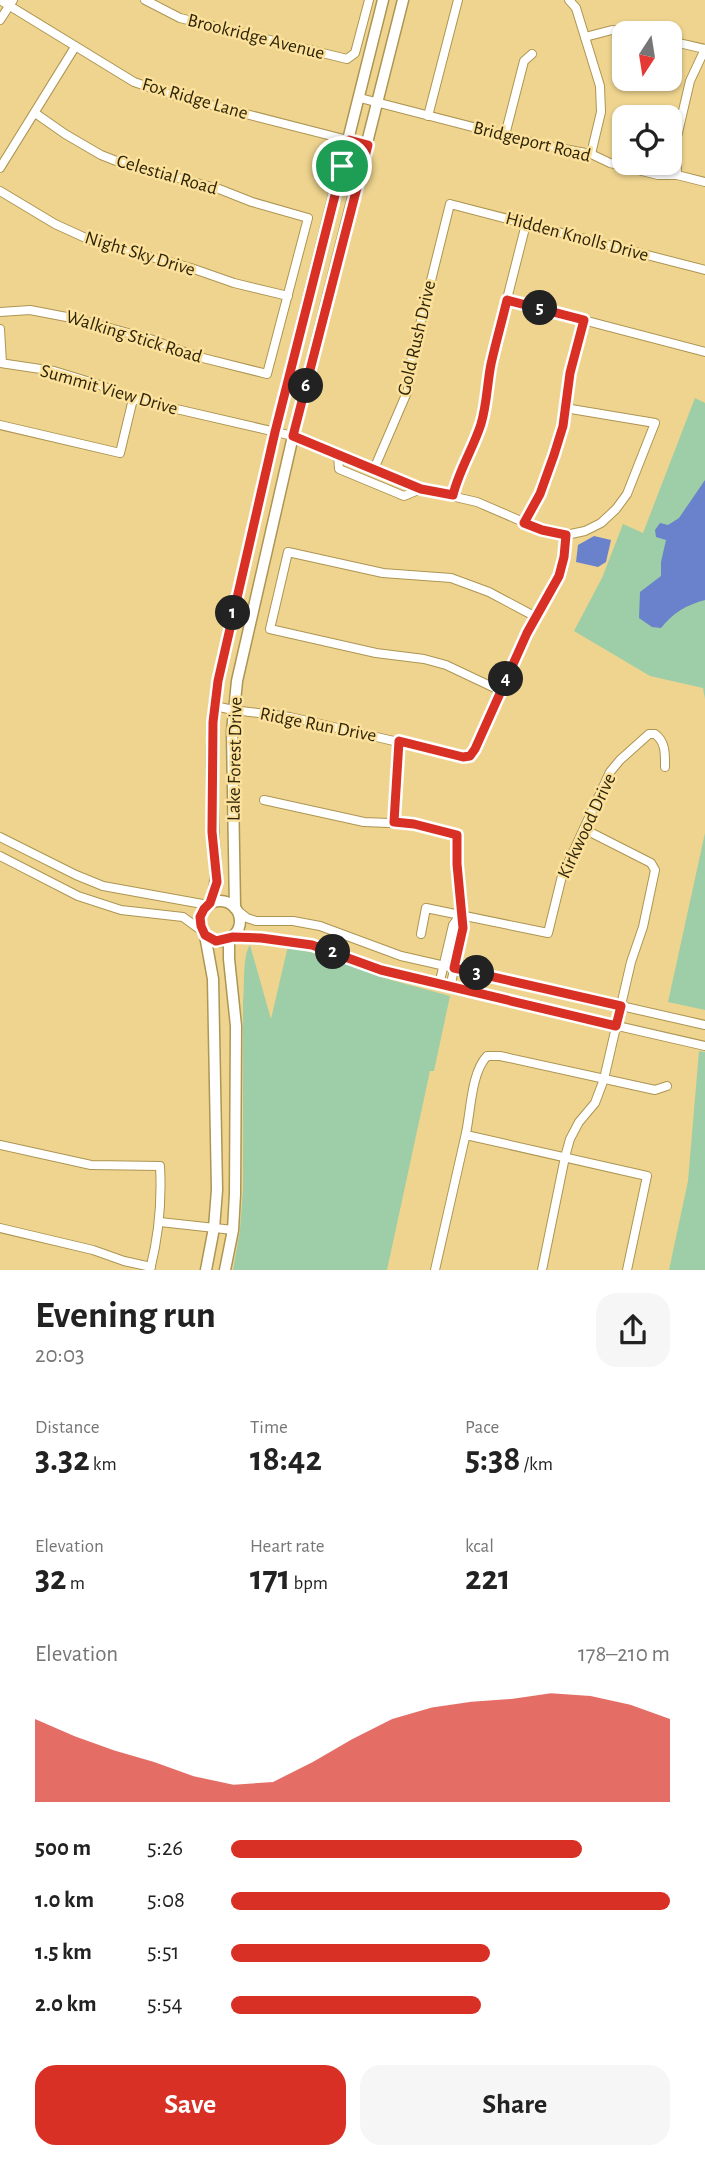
<!DOCTYPE html>
<html lang="en">
<head>
<meta charset="utf-8">
<style>
  body { margin:0; font-family:"Alegreya Sans",sans-serif; background:#f6f6f6; color:#222; height:100vh; display:flex; flex-direction:column; font-size:26px; white-space:nowrap }
  * { box-sizing:border-box; margin:0 }
  p { font-size:23px; color:#767676 }
  .icon { flex:none; width:38px; height:38px; fill:none; stroke:currentColor; stroke-width:2; stroke-linecap:round; stroke-linejoin:round }
  .map { position:relative; height:1270px; overflow:hidden }
  .panel { display:flex; flex-direction:column; background:#fff; flex:1 }
  .panel>* { flex:none }
  .needle { width:46px; rotate:192deg }
  .buttons { position:absolute; left:612px; top:21px; display:grid; gap:14px }
  .buttons a { display:grid; place-items:center; width:70px; height:70px; border-radius:14px; background:#fff; box-shadow:0 2px 5px #0004; font-size:35px }
  .pin { position:absolute; display:grid; place-items:center; width:60px; height:60px; color:#fff; margin:-30px; border:4px solid #fff; border-radius:50%; box-shadow:0 2px 7px #0007 }
  .km { position:absolute; width:35px; height:35px; margin:-18px; border-radius:50%; background:#222; color:#fff; font-size:19px; line-height:35px; text-align:center }
  .round { display:grid; place-items:center; flex:none; width:74px; height:74px; border-radius:21px; background:#f6f6f6 }
  .head { display:flex; align-items:center; justify-content:space-between; height:119px; padding:0 35px }
  h1 { font-size:38px; font-weight:700; line-height:52px }
  .metrics { display:grid; grid-template-columns:repeat(3,1fr); gap:10px; height:119px; padding:7px 35px }
  .metrics div { display:grid; align-content:center }
  .metrics b { font-size:35px; font-weight:700 }
  .metrics small { font-size:19px; font-weight:400 }
  .metrics p { font-size:19px }
  .chart { height:196px; padding:14px 35px }
  .chart p { display:flex; justify-content:space-between }
  .chart svg { width:100%; height:126px; margin-top:7px; fill:#d93025; opacity:.7 }
  .button { display:flex; gap:14px; margin-top:auto; padding:14px 35px }
  .button a { flex:1; height:80px; border-radius:21px; background:#d93025; color:#fff; font-size:28px; font-weight:700; line-height:80px; text-align:center }
  .button a+a { background:#f6f6f6; color:#222 }
  ul { padding:0 35px; list-style:none; font-size:23px }
  li { display:grid; grid-template-columns:112px 84px 1fr; align-items:center; height:52px }
  li i { height:18px; border-radius:9px; background:#d93025 }
  .map>svg:first-child { display:block }
</style>
</head>
<body>
<div class="map">
<svg width="705" height="1270" viewBox="0 0 705 1270">
  <rect width="100%" height="100%" fill="#eed48f"/>
  <!-- green -->
  <g fill="#9ecea7">
    <path d="M 695,398 L 705,403 L 705,699 L 703,688 L 650,676 L 574,631 L 602,578 L 623,524 L 643,533 Z"/>
    <path d="M 705,833 L 705,1010 L 668,1002 Z"/>
    <path d="M 250,945 L 271,1019 L 288,946 L 339,960 L 391,980 L 450,996 L 434,1071 L 430,1071 L 387,1270 L 233,1270 L 240,1230 L 243,1189 L 243,1001 C 245,985 242,956 250,945 Z"/>
    <path d="M 699,1051 L 705,1052 L 705,1270 L 669,1270 L 688,1181 Z"/>
  </g>
  <!-- water -->
  <g fill="#6a81cc">
    <path d="M 705,480 L 705,600 C 686,605 673,613 661,628 L 652,627 L 639,618 L 640,592 L 661,576 L 661,562 L 666,540 L 656,537 L 655,530 L 660,523 L 668,525 L 679,518 Z"/>
    <path d="M 594,536 L 611,540 L 606,562 L 598,567 L 576,562 L 578,545 Z"/>
  </g>
  <g fill="none" stroke-linecap="round" stroke-linejoin="round">
    <defs>
      <g id="minor">
        <path d="M 0,0 L 134,82 L 172,95 L 367,145"/>
        <path d="M 145,0 L 180,18 L 347,59 L 355,53 L 369,0"/>
        <path d="M 569,0 L 576,8 L 600,86 L 601,112 L 591,154"/>
        <path d="M 0,20 L 13,0"/>
        <path d="M 585,37 L 612,30 L 636,33"/>
        <path d="M 670,41 L 705,49"/>
        <path d="M 360,98 L 543,145 L 591,154 L 610,163 L 658,175 L 677,175 L 705,182"/>
        <path d="M 428,116 L 458,0"/>
        <path d="M 505,135 L 524,61 L 532,54"/>
        <path d="M 0,168 L 75,47"/>
        <path d="M 677,175 L 676,141 L 690,81 L 705,49"/>
        <path d="M 0,191 L 55,224 L 90,240 L 191,268 L 234,283 L 288,296"/>
        <path d="M 507,300 L 705,352"/>
        <path d="M 0,312 L 30,310 L 77,319 L 150,339 L 195,356 L 267,374 L 308,218 L 252,202 L 219,189 L 119,162 L 101,155 L 65,134 L 35,113"/>
        <path d="M 0,329 L 2,363"/>
        <path d="M 0,363 L 54,371 L 100,385 L 133,399 L 293,436 L 421,489 L 477,502 L 542,530 L 566,535 L 585,531 L 601,523 L 616,509 L 627,494 L 655,423 L 565,408"/>
        <path d="M 0,425 L 120,453 L 133,399"/>
        <path d="M 338,455 L 339,469 L 404,496 L 421,489"/>
        <path d="M 374,469 L 408,390 L 411,361 L 450,204 L 705,270"/>
        <path d="M 453,495 L 458,475 L 471,449 L 481,424 L 487,402 L 490,366 L 526,224"/>
        <path d="M 524,523 L 540,494 L 554,455 L 563,426 L 570,373 L 585,320"/>
        <path d="M 501,691 L 446,665 L 424,659 L 376,653 L 270,629 L 288,552 L 383,573 L 451,578 L 489,592 L 536,617"/>
        <path d="M 215,706 L 233,710 L 290,717 L 463,757 L 470,756 L 475,749 L 527,633 L 559,576 L 564,557 L 566,535"/>
        <path d="M 264,800 L 364,822 L 414,824 L 457,835 L 457,864 L 463,928 L 450,988"/>
        <path d="M 394,822 L 399,741"/>
        <path d="M 0,837 L 76,875 L 103,886 L 208,905"/>
        <path d="M 0,856 L 78,896 L 121,910 L 183,917 L 202,931"/>
        <path d="M 238,911 L 247,918 L 256,921 L 293,921 L 320,926 L 401,956 L 705,1025"/>
        <path d="M 421,934 L 426,908 L 548,933 L 562,876 L 610,772 L 620,760 L 649,734 L 655,734 C 666,742 665,755 665,767"/>
        <path d="M 233,937 L 270,939 L 312,945 L 381,970 L 439,985 L 705,1046"/>
        <path d="M 439,985 L 453,925 L 460,915"/>
        <path d="M 466,1135 L 647,1176 L 627,1270"/>
        <path d="M 0,1145 L 91,1165 L 160,1166 C 162,1202 159,1235 150,1270"/>
        <path d="M 160,1222 L 233,1230"/>
        <path d="M 0,1228 L 93,1250 L 124,1261 L 151,1267"/>
        <path d="M 435,1270 C 445,1224 456,1179 466,1133 C 471,1110 471,1073 487,1056 L 500,1056 L 655,1090 L 667,1086"/>
        <path d="M 542,1270 L 565,1157 L 570,1139 L 579,1122 L 595,1103 L 604,1079 L 631,962 L 643,927 L 655,870 L 651,863 L 584,829"/>
      </g>
      <g id="major">
        <circle cx="220" cy="921" r="20"/>
        <path d="M 210,903 C 221,878 213,855 213,828 C 212,779 210,729 218,681 L 275,432 L 383,0"/>
        <path d="M 235,908 L 232,732 L 237,681 L 293,436 L 403,0"/>
        <path d="M 205,935 L 213,979 L 217,1190 L 214,1228 L 206,1270"/>
        <path d="M 225,1270 L 233,1230 L 235,1194 L 236,1026 L 229,959 L 229,939"/>
      </g>
    </defs>
    <!-- minor casing -->
    <use href="#minor" stroke="#ad9552" stroke-width="10"/>
    <!-- major casing -->
    <use href="#major" stroke="#ad9552" stroke-width="13"/>
    <!-- minor -->
    <use href="#minor" stroke="#fff" stroke-width="8"/>
    <!-- major -->
    <use href="#major" stroke="#fff" stroke-width="10"/>
  </g>
  <g fill="none" stroke-linecap="round" stroke-linejoin="round">
    <defs>
      <path id="route" d="M 349,140 L 368,145 L 293,436 L 421,489 L 453,495 C 459,470 473,449 481,424 C 487,404 487,384 491,364 C 496,342 502,321 507,300 L 584,320 L 570,373 L 563,426 L 554,455 L 540,494 L 524,523 L 542,530 L 566,535 L 564,557 L 559,576 L 527,633 L 475,749 L 470,756 L 463,757 L 399,741 L 394,822 L 414,824 L 457,835 L 457,864 L 463,928 L 454,968 L 621,1006 L 616,1026 L 381,970 L 312,945 L 261,938 L 233,937 L 216,941 L 205,935 L 201,926 L 200,917 L 204,909 L 210,903 L 217,882 L 212,832 L 213,722 L 218,681 L 275,432 Z"/>
    </defs>
    <!-- route casing -->
    <use href="#route" stroke="#fff" stroke-width="14"/>
    <!-- route -->
    <use href="#route" stroke="#d93025" stroke-width="9"/>
  </g>
  <g text-anchor="middle" dominant-baseline="central" stroke-width="5" stroke-linejoin="round" paint-order="stroke">
    <!-- street labels -->
    <g font-size="19" fill="#2e2407" stroke="#fbe19c">
      <text transform="translate(256 37) rotate(14)">Brookridge Avenue</text>
      <text transform="translate(195 99) rotate(16)">Fox Ridge Lane</text>
      <text transform="translate(532 142) rotate(14)">Bridgeport Road</text>
      <text transform="translate(167 175) rotate(16)">Celestial Road</text>
      <text transform="translate(577 237) rotate(15)">Hidden Knolls Drive</text>
      <text transform="translate(140 254) rotate(17)">Night Sky Drive</text>
      <text transform="translate(134 337) rotate(17)">Walking Stick Road</text>
      <text transform="translate(417 338) rotate(-77)">Gold Rush Drive</text>
      <text transform="translate(109 390) rotate(16)">Summit View Drive</text>
      <text transform="translate(318 725) rotate(11)">Ridge Run Drive</text>
      <text transform="translate(235 759) rotate(-89)">Lake Forest Drive</text>
      <text transform="translate(587 826) rotate(-65)">Kirkwood Drive</text>
    </g>
  </g>
</svg>
<div class="buttons">
<a><svg class="needle" viewBox="-14 -14 28 28"><path d="M0-13l5 13h-10z" fill="#e53935"/><path d="M0 13l5-13h-10z" fill="#767676"/></svg></a>
<a><svg class="icon" aria-label="locate" viewBox="0 0 24 24"><circle cx="12" cy="12" r="6"/><path d="M12 2v4M12 18v4M2 12h4M18 12h4"/></svg></a>
</div>
<div class="pin" style="left:342px;top:166px;background:#1e9e55"><svg class="icon" aria-label="arrive" viewBox="0 0 24 24"><path d="M6 21V4h12l-3 4 3 4H6"/></svg></div>
<b class="km" style="left:233px;top:613px">1</b>
<b class="km" style="left:333px;top:952px">2</b>
<b class="km" style="left:477px;top:973px">3</b>
<b class="km" style="left:506px;top:679px">4</b>
<b class="km" style="left:540px;top:308px">5</b>
<b class="km" style="left:306px;top:386px">6</b>
</div>
<section class="panel">
<div class="head"><div><h1>Evening run</h1><p>20:03</p></div><a class="round"><svg class="icon" aria-label="share" viewBox="0 0 24 24"><path d="M12 15V3M7 8l5-5 5 5M5 13v7h14v-7"/></svg></a></div>
<div class="metrics">
<div><p>Distance</p><b>3.32<small> km</small></b></div>
<div><p>Time</p><b>18:42</b></div>
<div><p>Pace</p><b>5:38<small> /km</small></b></div>
</div>
<div class="metrics">
<div><p>Elevation</p><b>32<small> m</small></b></div>
<div><p>Heart rate</p><b>171<small> bpm</small></b></div>
<div><p>kcal</p><b>221</b></div>
</div>
<div class="chart"><p><span>Elevation</span>178–210 m</p>
<svg viewBox="0 0 160 44" preserveAspectRatio="none"><path d="M0 44V15L10 21L20 26L30 30L40 35L50 38L60 37L70 30L80 22L90 15L100 11L110 9L120 8L130 6L140 7L150 10L160 15V44z"/></svg>
</div>
<ul>
<li><b>500 m</b>5:26<i style="width:80%"></i></li>
<li><b>1.0 km</b>5:08<i style="width:100%"></i></li>
<li><b>1.5 km</b>5:51<i style="width:59%"></i></li>
<li><b>2.0 km</b>5:54<i style="width:57%"></i></li>
</ul>
<div class="button"><a>Save</a><a>Share</a></div>
</section>
</body>
</html>
